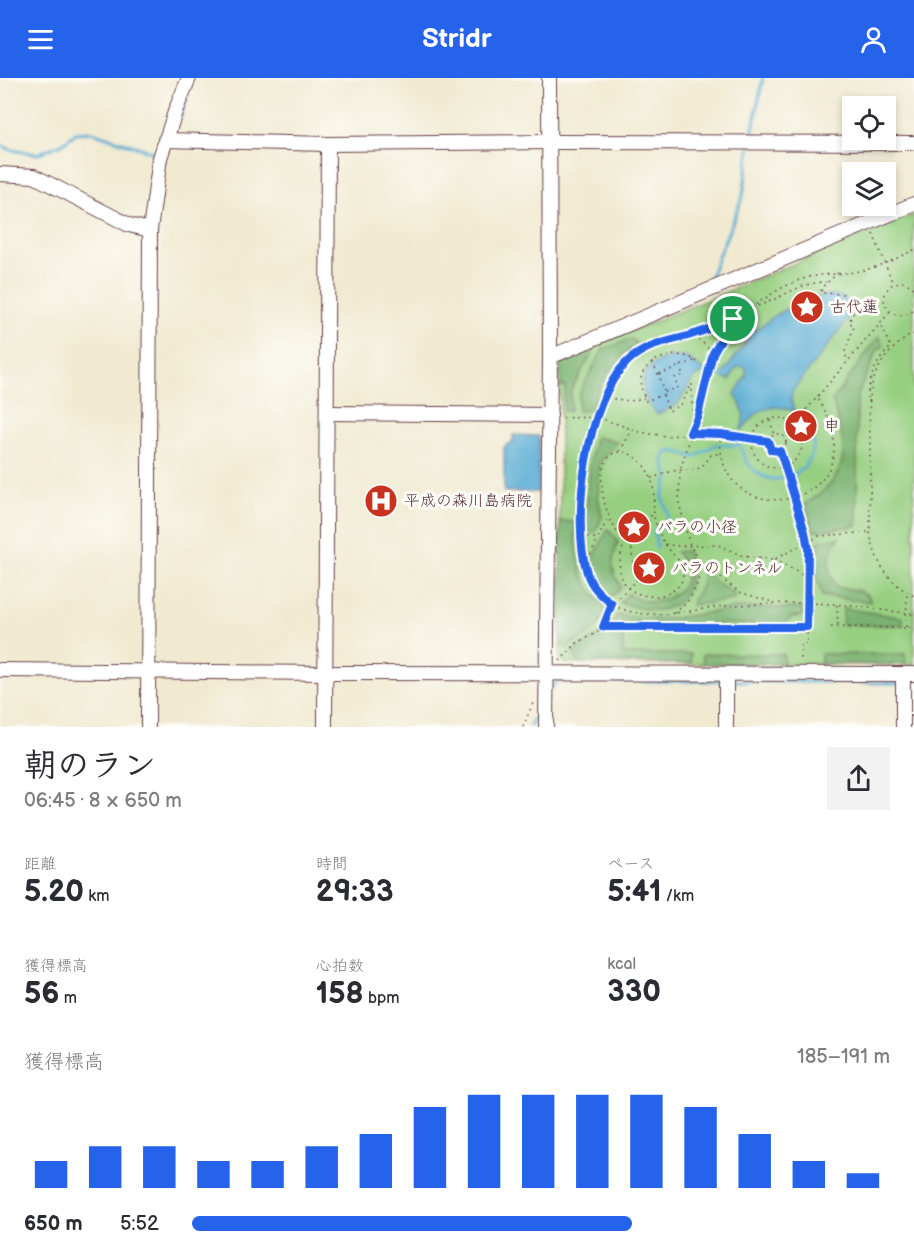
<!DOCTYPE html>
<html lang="ja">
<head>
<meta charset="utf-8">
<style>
  body { margin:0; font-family:"Balsamiq Sans","Klee One",sans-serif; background:#f2f2f3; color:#2b2b33; height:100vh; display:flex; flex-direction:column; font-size:22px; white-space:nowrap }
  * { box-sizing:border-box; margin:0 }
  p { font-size:20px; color:#7c7c81 }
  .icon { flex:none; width:33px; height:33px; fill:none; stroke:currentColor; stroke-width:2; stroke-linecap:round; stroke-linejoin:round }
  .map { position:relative; height:649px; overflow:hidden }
  .details { display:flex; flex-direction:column; background:#fff; flex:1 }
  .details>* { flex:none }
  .buttons { position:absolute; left:842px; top:18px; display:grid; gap:12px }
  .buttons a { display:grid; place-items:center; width:54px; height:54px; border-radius:0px; background:#fff; box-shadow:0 3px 9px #0003; font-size:30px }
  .pin { position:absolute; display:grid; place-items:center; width:51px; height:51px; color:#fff; margin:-26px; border:3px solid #fff; border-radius:50%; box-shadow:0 2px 6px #0007 }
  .round { display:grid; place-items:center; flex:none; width:63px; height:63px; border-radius:0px; background:#f2f2f3 }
  .summary { display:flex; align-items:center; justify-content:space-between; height:102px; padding:0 24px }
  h1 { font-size:33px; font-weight:700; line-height:45px }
  .stats { display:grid; grid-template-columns:repeat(3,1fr); gap:9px; height:102px; padding:6px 24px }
  .stats div { display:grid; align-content:center }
  .stats b { font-size:30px; font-weight:700 }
  .stats small { font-size:16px; font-weight:400 }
  .stats p { font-size:16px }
  .chart { height:168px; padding:12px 24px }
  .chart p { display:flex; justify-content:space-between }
  .chart svg { width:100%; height:108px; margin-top:6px; stroke:#2563eb; stroke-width:6 }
  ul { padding:0 24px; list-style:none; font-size:20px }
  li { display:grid; grid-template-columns:96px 72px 1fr; align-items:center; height:45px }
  li i { height:15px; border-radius:8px; background:#2563eb }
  header { display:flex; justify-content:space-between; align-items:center; height:78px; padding:0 24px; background:#2563eb; color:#fff; font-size:27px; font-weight:700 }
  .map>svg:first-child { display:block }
</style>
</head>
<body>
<header><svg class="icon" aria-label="menu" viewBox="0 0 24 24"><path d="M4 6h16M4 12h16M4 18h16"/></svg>Stridr<svg class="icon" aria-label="person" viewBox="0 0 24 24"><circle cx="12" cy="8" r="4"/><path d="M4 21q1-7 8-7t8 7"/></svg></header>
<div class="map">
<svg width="914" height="649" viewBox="0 0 914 649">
  <rect width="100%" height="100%" fill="#fdfcf7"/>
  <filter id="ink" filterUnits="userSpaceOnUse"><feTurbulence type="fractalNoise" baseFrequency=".0167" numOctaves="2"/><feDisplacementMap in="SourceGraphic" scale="12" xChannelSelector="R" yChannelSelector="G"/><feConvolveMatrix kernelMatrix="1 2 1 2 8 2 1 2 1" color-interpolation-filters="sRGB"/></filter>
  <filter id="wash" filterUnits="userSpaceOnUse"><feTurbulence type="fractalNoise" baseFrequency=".008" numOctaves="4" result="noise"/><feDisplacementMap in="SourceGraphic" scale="24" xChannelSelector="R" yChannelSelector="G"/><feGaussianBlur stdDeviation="1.35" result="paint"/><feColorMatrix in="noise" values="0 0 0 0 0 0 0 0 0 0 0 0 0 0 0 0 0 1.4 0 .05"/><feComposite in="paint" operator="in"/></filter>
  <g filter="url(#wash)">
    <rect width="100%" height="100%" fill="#f1ead1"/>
    <!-- green -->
    <path fill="#97cf81" stroke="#707756" stroke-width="1.5" d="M 914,136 L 914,587 L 564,585 L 560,581 L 560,286 L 564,281 Z"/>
    <!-- forest -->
    <g fill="#79b26f" stroke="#62684d" stroke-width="1.5">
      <path d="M 879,258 L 884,267 L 877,273 L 857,318 L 857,448 L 813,453 L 805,426 C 852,399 848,369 832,323 Z"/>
      <path d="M 632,261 L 637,265 C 615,284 597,303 592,332 L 577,333 L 579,315 L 603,271 Z"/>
      <path d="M 596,268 L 571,312 L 570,333 L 564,333 L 565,308 L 560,308 L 560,286 L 564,281 Z"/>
      <path d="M 595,359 L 618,364 L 600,384 L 598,419 L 602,439 L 596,454 L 586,453 C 586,421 589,391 595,359 Z"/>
      <path d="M 560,443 L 575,444 C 577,482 578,502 605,530 C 598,559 587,553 567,570 L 560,567 Z"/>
      <path d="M 608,451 L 618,464 C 611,485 610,490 621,509 L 612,518 C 601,513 591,500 592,487 C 593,478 604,460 608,451 Z"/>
      <path d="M 840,459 C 826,477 826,490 836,509 L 861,513 L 869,518 L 870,524 L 822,518 L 816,498 L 815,466 L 823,462 Z"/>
      <path d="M 687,473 C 695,500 689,533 653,532 C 642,532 631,528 620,525 L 628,516 C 649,534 694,518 685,487 C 683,483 679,478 676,474 Z"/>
      <path d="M 706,494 L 716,505 L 734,516 L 733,522 L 691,527 L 702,506 L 703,495 Z"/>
      <path d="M 737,530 L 803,530 L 803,538 L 792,539 L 783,546 L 612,546 L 617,537 L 646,541 L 675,540 Z"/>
      <path d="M 843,530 L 903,540 L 903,547 L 843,547 Z"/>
      <path d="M 623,550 L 623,576 L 691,576 L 691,586 L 579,585 L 573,574 C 583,565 595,561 605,551 Z"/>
      <path d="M 703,576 L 783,576 L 784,586 L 703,586 Z"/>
      <path d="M 821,576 L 905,576 L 906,587 L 821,586 Z"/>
    </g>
    <!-- water -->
    <g fill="#57abd3" stroke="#50657f" stroke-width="1.5">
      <path d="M 825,217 C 840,217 854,220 851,238 L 793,312 L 791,321 L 795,334 C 774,323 754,332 743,352 L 741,352 C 746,334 743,332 735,316 L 746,298 L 746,291 L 742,288 L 736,290 L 730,302 L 724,300 L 723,296 L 748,261 L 749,257 L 743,250 L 746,248 L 754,253 L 776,237 L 797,225 L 801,230 L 811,232 L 815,219 Z"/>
      <path d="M 681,279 L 689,281 L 703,292 L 702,295 L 693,301 L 677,327 L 658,336 C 650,330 648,326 645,317 C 636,290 658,280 681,279 Z"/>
      <path d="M 513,357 L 539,358 L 539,414 L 504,414 L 504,369 L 513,363 Z"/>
    </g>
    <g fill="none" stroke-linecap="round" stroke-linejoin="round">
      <!-- stream -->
      <g stroke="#57abd3" stroke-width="3">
        <path d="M 180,40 L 187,21"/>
        <path d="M 751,61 L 763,0"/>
        <path d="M 0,67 L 12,72 L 37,76 L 62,66 L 76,55 L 92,54 L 158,76"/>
        <path d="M 701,210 L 709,201 L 743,118 L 750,68"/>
        <path d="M 702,294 L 727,298"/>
        <path d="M 657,469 L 654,453 L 665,446 L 667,442 L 667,434 L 662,419 L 668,399 L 664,384 L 665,376 L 673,373 L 695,379 L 715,367 L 740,367 C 757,433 841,391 804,341"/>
        <path d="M 730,603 L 900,605"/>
        <path d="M 551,611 L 557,603 L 723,603"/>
        <path d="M 530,649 L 541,626"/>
      </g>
    </g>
  </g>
  <g filter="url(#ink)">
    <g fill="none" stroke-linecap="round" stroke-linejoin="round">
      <defs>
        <g id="minor">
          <path d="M 165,62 L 328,66 L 550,64 L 914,65"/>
          <path d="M 0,96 L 34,98 L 129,147 L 150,152"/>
          <path d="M 550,279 L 914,126"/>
          <path d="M 328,335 L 550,337"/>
          <path d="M 0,592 L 325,595 L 914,596"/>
          <path d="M 148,649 L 150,152 L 160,80 L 176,31 L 189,0"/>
          <path d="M 325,649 L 328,66"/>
          <path d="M 546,649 L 550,279 L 549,0"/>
          <path d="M 726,649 L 726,596"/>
          <path d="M 903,649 L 903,596"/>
        </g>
      </defs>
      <!-- minor casing -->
      <use href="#minor" stroke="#633d44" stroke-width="16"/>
      <!-- path -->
      <g stroke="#633d44" stroke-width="1.5" stroke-dasharray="1.5 4.5" stroke-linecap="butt">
        <path d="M 873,156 L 893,205"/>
        <path d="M 914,172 C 895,181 875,191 854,194 C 834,197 816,195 797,203 C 770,213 749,235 722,245 C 712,249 702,253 692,256 C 675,261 656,262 641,273 C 593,304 583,381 582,433 C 581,465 579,509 613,527 C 647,545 688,532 724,528 C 751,526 779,525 806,525 C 842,525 878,532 914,536"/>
        <path d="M 838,195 L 822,209 L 821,215 L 843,216 C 854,223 857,232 849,243 L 854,249 L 845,273 L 847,284"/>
        <path d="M 914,210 L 905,204 C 893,203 886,209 884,221 C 886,237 902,242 914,232"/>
        <path d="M 752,229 C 778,224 797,204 826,204"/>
        <path d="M 732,242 L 713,275 L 698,337 L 680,392 L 679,425 L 690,467 L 701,485 L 739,514 L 772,524"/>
        <path d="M 914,256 C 900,262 885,277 878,291 C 866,313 870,342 870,365 C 870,395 870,424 870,454 C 874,482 888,505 914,518"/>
        <path d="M 694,257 L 713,274"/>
        <path d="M 653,284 L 665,316 L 646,323 C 643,315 639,308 641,300 C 646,277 687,269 700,287"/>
        <path d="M 659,296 L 696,282"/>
        <path d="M 665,314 L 678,309 L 674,300 L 683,297 L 680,288"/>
        <path d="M 663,317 L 669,333 L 680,327 L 692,306 L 692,333 L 695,343"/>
        <path d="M 870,323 L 867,323 C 869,301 874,285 891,269 L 881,247"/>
        <path d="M 603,324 L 608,320 L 630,323 L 644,320"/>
        <path d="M 563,340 L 597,339 L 640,354 L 665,358 L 710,355 L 768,364"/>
        <circle cx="777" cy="365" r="25"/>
        <path d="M 770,342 L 774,357"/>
        <path d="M 721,356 C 711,450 852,438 832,352 C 830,340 823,330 817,319"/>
        <circle cx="777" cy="365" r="9"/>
        <path d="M 783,359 L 890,234"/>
        <path d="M 620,373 L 632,352"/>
        <path d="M 780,373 L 795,420 L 808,471 L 807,566 L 801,566 L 801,584"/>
        <path d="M 651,400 C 660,398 669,393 679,392 C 696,391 699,395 711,377 L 718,376"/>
        <path d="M 582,457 L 597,461"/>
        <path d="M 625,464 C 595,536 700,529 681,485 C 679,482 674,478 672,475 C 664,466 660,458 656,447 C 651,431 657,415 650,398 C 642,379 615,360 604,388 C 596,410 609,448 625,464 L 635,463 L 642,456 L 653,434"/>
        <path d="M 665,466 L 676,468 L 718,467 L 743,478 L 773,482 L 819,458 L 870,454"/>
        <path d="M 774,482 L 794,492 L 807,500"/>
        <path d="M 585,487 L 608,440"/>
        <path d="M 837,527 L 838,548"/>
        <path d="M 674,535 C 692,523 699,507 701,486"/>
        <path d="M 603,549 L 806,549"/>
        <path d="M 831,549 L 914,550"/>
        <path d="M 906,549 L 907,515"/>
        <path d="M 560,583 L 577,565 L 597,555 L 607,543 L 612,527 L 642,496 L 633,486 L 631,464"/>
        <path d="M 523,649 L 533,625"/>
      </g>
      <!-- minor -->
      <use href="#minor" stroke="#fff" stroke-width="14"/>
    </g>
  </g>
  <g fill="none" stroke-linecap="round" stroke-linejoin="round" filter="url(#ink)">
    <defs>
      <path id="route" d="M 733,241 L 713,275 L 698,337 L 690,355 L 721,356 L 768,363 L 771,372 L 780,373 L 805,454 L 808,471 L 807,549 L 603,549 L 612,526 C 602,518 591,509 587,495 C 571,442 586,322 628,283 C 648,265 670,264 694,256 C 707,252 720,246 733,241 Z"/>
    </defs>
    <!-- route casing -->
    <use href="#route" stroke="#fff" stroke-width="12"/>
    <!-- route -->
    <use href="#route" stroke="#2563eb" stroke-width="8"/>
  </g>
  <!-- icons -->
  <defs>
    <symbol id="sight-disc" viewBox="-11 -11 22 22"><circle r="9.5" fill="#c8321e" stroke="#fdfcf7"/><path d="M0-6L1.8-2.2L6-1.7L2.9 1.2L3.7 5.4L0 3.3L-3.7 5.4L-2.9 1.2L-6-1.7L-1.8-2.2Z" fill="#fff"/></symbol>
    <symbol id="hospital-disc" viewBox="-11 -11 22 22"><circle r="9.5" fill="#c8321e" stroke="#fdfcf7"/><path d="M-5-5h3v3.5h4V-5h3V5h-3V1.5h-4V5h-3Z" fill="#fff"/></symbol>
  </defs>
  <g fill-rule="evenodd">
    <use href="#sight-disc" x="788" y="210" width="38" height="38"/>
    <use href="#sight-disc" x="782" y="329" width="38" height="38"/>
    <use href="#hospital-disc" x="362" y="404" width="38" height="38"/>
    <use href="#sight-disc" x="615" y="430" width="38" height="38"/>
    <use href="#sight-disc" x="630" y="471" width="38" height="38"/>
  </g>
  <g text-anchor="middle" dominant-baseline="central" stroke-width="6" stroke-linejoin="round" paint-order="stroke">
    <!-- poi labels -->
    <g font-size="16" fill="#4a1f2b" stroke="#fdfcf7" text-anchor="start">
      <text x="830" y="229">古代蓮</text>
      <text x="824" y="348">申</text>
      <text x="404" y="423">平成の森川島病院</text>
      <text x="657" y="449">バラの小径</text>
      <text x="672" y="490">バラのトンネル</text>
    </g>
  </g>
</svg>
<div class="buttons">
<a><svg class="icon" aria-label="locate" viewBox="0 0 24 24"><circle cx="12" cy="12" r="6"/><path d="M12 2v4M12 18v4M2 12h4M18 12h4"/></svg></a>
<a><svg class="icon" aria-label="layers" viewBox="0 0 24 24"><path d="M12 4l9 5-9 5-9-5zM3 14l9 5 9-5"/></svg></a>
</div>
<div class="pin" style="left:733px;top:241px;background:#1e9e55"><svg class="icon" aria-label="arrive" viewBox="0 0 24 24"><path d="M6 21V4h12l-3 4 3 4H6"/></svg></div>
</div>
<section class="details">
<div class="summary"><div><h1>朝のラン</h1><p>06:45 · 8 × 650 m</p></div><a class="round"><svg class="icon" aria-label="share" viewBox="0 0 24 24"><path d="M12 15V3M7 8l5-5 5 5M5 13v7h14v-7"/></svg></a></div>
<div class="stats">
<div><p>距離</p><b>5.20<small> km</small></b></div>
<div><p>時間</p><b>29:33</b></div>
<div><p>ペース</p><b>5:41<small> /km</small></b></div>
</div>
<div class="stats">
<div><p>獲得標高</p><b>56<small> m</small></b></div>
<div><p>心拍数</p><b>158<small> bpm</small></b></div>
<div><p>kcal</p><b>330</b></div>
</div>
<div class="chart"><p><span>獲得標高</span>185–191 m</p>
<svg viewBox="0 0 160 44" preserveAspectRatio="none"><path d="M5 44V33M15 44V27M25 44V27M35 44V33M45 44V33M55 44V27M65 44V22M75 44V11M85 44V6M95 44V6M105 44V6M115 44V6M125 44V11M135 44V22M145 44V33M155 44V38"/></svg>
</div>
<ul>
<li><b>650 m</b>5:52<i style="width:63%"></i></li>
</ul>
</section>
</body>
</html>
